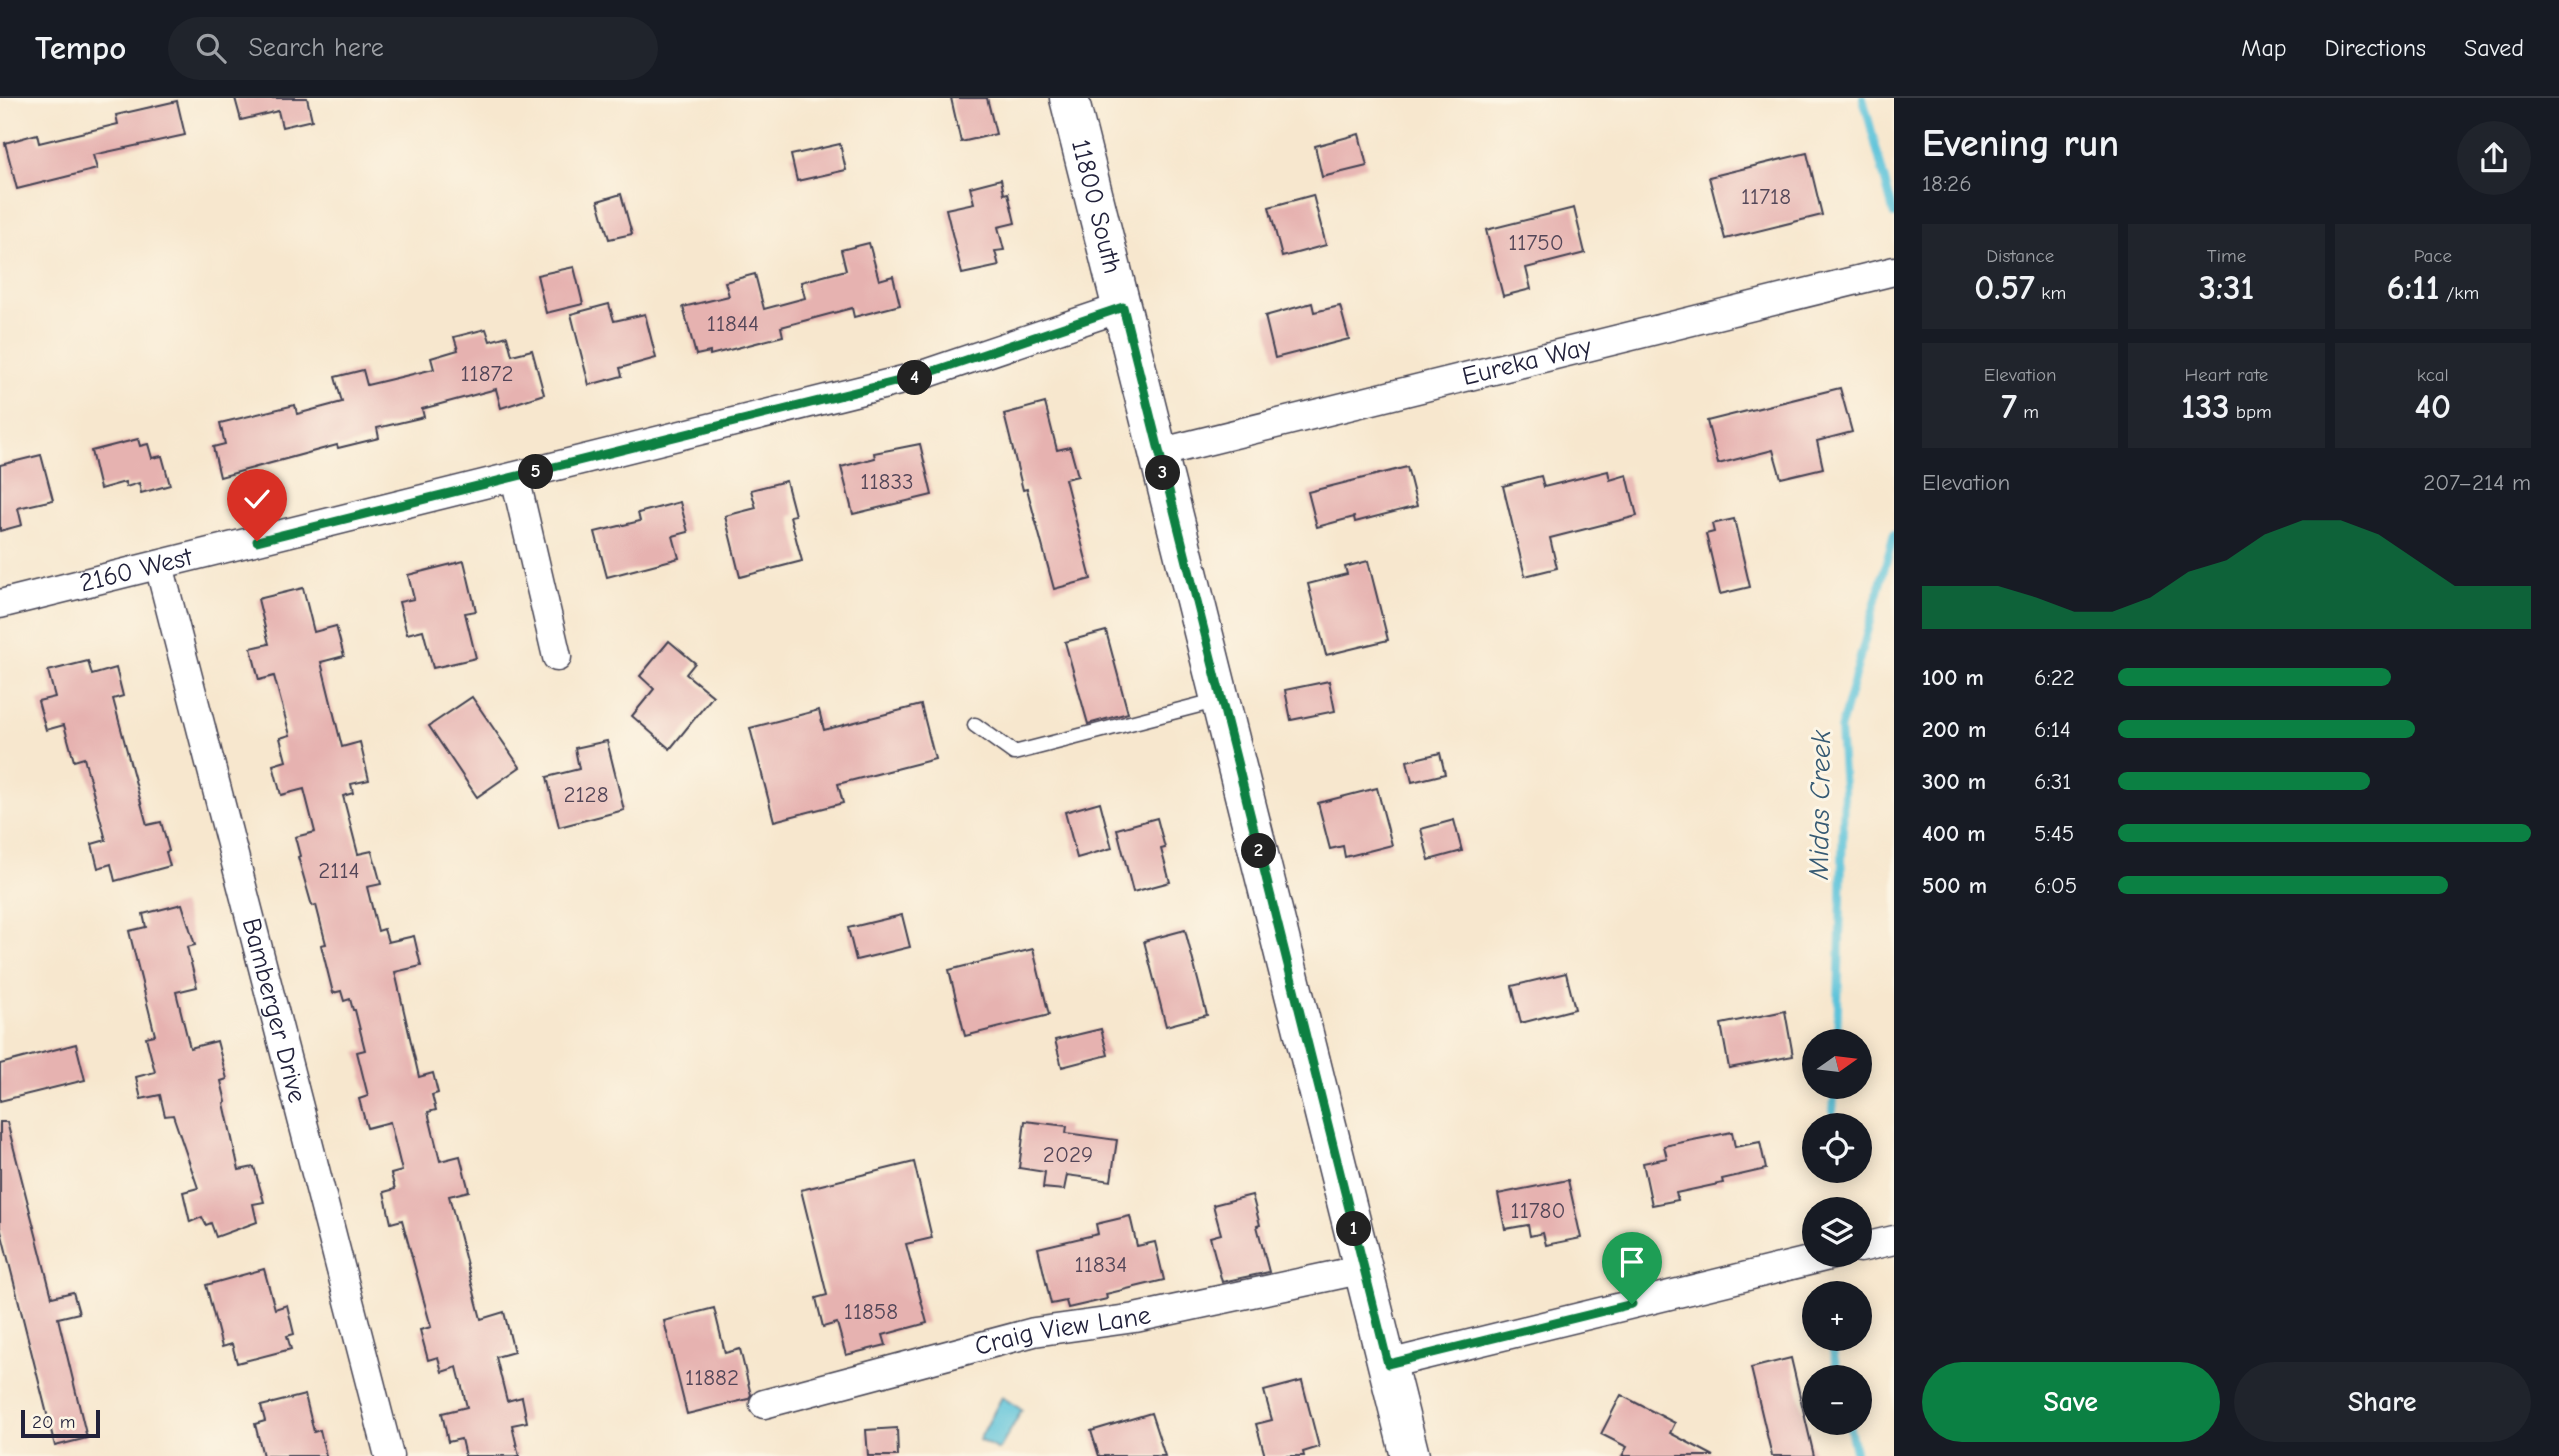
<!DOCTYPE html>
<html lang="en">
<head>
<meta charset="utf-8">
<style>
  body { margin:0; font-family:"Comic Neue",sans-serif; background:#20242c; color:#f1f3f6; height:100vh; display:flex; flex-direction:column; font-size:26px; white-space:nowrap }
  * { box-sizing:border-box; margin:0 }
  p { font-size:23px; color:#9ea1a6 }
  .icon { flex:none; width:38px; height:38px; fill:none; stroke:currentColor; stroke-width:2; stroke-linecap:round; stroke-linejoin:round }
  .map { position:relative; flex:1; overflow:hidden }
  .side { display:flex; flex-direction:column; background:#171b24; width:665px }
  .side>* { flex:none }
  .needle { width:46px; rotate:76deg }
  .tools { position:absolute; left:1802px; top:931px; display:grid; gap:14px }
  .tools a { display:grid; place-items:center; width:70px; height:70px; border-radius:50%; background:#171b24; box-shadow:0 4px 18px #0003; font-size:35px }
  .scale { position:absolute; left:21px; bottom:18px; width:79px; box-sizing:border-box; padding-left:7px; border:4px solid #22223b; border-top:0; font-size:19px; line-height:24px; white-space:nowrap; color:#22223b; -webkit-text-stroke:5px #fcf5e5; paint-order:stroke }
  .pin { position:absolute; display:grid; place-items:center; width:60px; height:60px; color:#fff; margin:-72px -30px; border-radius:50% 50% 50% 0; rotate:-45deg; box-shadow:0 0 7px #0007 }
  .pin .icon { rotate:45deg }
  .km { position:absolute; width:35px; height:35px; margin:-18px; border-radius:50%; background:#222; color:#fff; font-size:19px; line-height:35px; text-align:center }
  .round { display:grid; place-items:center; flex:none; width:74px; height:74px; border-radius:37px; background:#20242c }
  .head { display:flex; align-items:center; justify-content:space-between; height:119px; padding:0 28px }
  h1 { font-size:38px; font-weight:700; line-height:52px }
  .stats { display:grid; grid-template-columns:repeat(3,1fr); gap:10px; height:119px; padding:7px 28px }
  .stats div { display:grid; align-content:center; border-radius:0px; background:#20242c; text-align:center }
  .stats b { font-size:35px; font-weight:700 }
  .stats small { font-size:19px; font-weight:400 }
  .stats p { font-size:19px }
  .chart { height:196px; padding:14px 28px }
  .chart p { display:flex; justify-content:space-between }
  .chart svg { width:100%; height:126px; margin-top:7px; fill:#0b8043; opacity:.7 }
  .action { display:flex; gap:14px; margin-top:auto; padding:14px 28px }
  .action a { flex:1; height:80px; border-radius:42px; background:#0b8043; color:#fff; font-size:28px; font-weight:700; line-height:80px; text-align:center }
  .action a+a { background:#20242c; color:#f1f3f6 }
  ul { padding:0 28px; list-style:none; font-size:23px }
  li { display:grid; grid-template-columns:112px 84px 1fr; align-items:center; height:52px }
  li i { height:18px; border-radius:9px; background:#0b8043 }
  header { display:flex; align-items:center; gap:42px; box-sizing:border-box; height:98px; padding:0 35px; background:#171b24; border-bottom:2px solid #363941 }
  header strong { font-size:33px }
  nav { display:flex; gap:38px; margin-inline-start:auto; font-size:24px }
  .search { width:490px; height:63px; background:#20242c; display:flex; align-items:center; gap:18px; box-sizing:border-box; padding:0 24px; border-radius:38px; color:#9ea1a6; font-size:26px }
  main { display:flex; flex:1; min-height:0 }
  .map>svg:first-child { display:block }
</style>
</head>
<body>
<header>
<strong>Tempo</strong>
<div class="search"><svg class="icon" aria-label="search" viewBox="0 0 24 24"><circle cx="10" cy="10" r="6"/><path d="M15 15l6 6"/></svg>Search here</div>
<nav><a>Map</a><a>Directions</a><a>Saved</a></nav>
</header>
<main>
<div class="map">
<svg width="1894" height="1358" viewBox="0 0 1894 1358">
  <rect width="100%" height="100%" fill="#fcf5e5"/>
  <filter id="ink" filterUnits="userSpaceOnUse"><feTurbulence type="fractalNoise" baseFrequency=".0143" numOctaves="2"/><feDisplacementMap in="SourceGraphic" scale="14" xChannelSelector="R" yChannelSelector="G"/><feConvolveMatrix kernelMatrix="1 2 1 2 8 2 1 2 1" color-interpolation-filters="sRGB"/></filter>
  <filter id="wash" filterUnits="userSpaceOnUse"><feTurbulence type="fractalNoise" baseFrequency=".00686" numOctaves="4" result="noise"/><feDisplacementMap in="SourceGraphic" scale="28" xChannelSelector="R" yChannelSelector="G"/><feGaussianBlur stdDeviation="1.57" result="paint"/><feColorMatrix in="noise" values="0 0 0 0 0 0 0 0 0 0 0 0 0 0 0 0 0 1.4 0 .05"/><feComposite in="paint" operator="in"/></filter>
  <g filter="url(#wash)">
    <rect width="100%" height="100%" fill="#f7e7ce"/>
    <!-- water -->
    <path fill="#5cc3da" stroke="#3f728a" stroke-width="2" d="M 1002,1299 L 1022,1312 L 999,1352 L 979,1342 Z"/>
    <g fill="none" stroke-linecap="round" stroke-linejoin="round">
      <!-- stream -->
      <g stroke="#5cc3da" stroke-width="8">
        <path d="M 1863,0 L 1894,117"/>
        <path d="M 1837,943 L 1844,691 L 1840,632 L 1894,436"/>
        <path d="M 1833,1013 L 1835,989"/>
        <path d="M 1830,1241 L 1839,1279"/>
        <path d="M 1849,1325 L 1856,1358"/>
      </g>
    </g>
    <g id="blocks">
      <!-- building -->
      <g fill="#e6b2b0">
        <path d="M 235,0 L 307,0 L 312,22 L 282,29 L 278,13 L 241,22 Z"/>
        <path d="M 951,0 L 987,0 L 996,36 L 961,44 Z"/>
        <path d="M 177,3 L 185,37 L 93,57 L 97,71 L 17,91 L 5,45 L 37,36 L 39,45 L 118,26 L 116,17 Z"/>
        <path d="M 1359,36 L 1367,68 L 1322,79 L 1315,48 Z"/>
        <path d="M 840,46 L 846,72 L 797,83 L 791,57 Z"/>
        <path d="M 1807,55 L 1822,117 L 1725,141 L 1709,79 Z"/>
        <path d="M 1001,81 L 1004,96 L 1008,95 L 1015,125 L 998,129 L 1004,152 L 995,153 L 999,168 L 962,176 L 946,111 L 974,105 L 970,89 Z"/>
        <path d="M 621,96 L 632,136 L 609,141 L 598,103 Z"/>
        <path d="M 1313,97 L 1326,147 L 1282,159 L 1269,109 Z"/>
        <path d="M 1574,110 L 1585,155 L 1526,170 L 1531,191 L 1503,198 L 1486,132 Z"/>
        <path d="M 869,145 L 879,182 L 893,178 L 900,207 L 854,219 L 852,210 L 781,229 L 783,238 L 710,257 L 710,254 L 696,257 L 683,209 L 729,198 L 725,184 L 755,176 L 764,211 L 805,200 L 801,184 L 846,172 L 841,152 Z"/>
        <path d="M 574,169 L 583,206 L 546,215 L 537,177 Z"/>
        <path d="M 1312,205 L 1314,214 L 1340,208 L 1349,241 L 1275,260 L 1265,218 Z"/>
        <path d="M 609,206 L 614,223 L 645,216 L 656,260 L 620,270 L 622,278 L 589,287 L 571,216 Z"/>
        <path d="M 486,231 L 490,243 L 507,238 L 512,257 L 532,252 L 544,296 L 501,310 L 496,291 L 422,311 L 424,319 L 377,330 L 379,340 L 338,350 L 337,347 L 220,379 L 213,349 L 225,346 L 220,325 L 295,307 L 297,316 L 342,304 L 335,279 L 363,272 L 367,287 L 434,271 L 431,260 L 458,252 L 454,239 Z"/>
        <path d="M 1840,290 L 1852,334 L 1817,343 L 1823,370 L 1781,380 L 1773,352 L 1718,366 L 1707,323 Z"/>
        <path d="M 1045,305 L 1057,352 L 1070,349 L 1078,378 L 1065,381 L 1091,481 L 1054,491 L 1027,391 L 1023,392 L 1004,316 Z"/>
        <path d="M 138,341 L 140,348 L 148,346 L 152,360 L 162,358 L 170,387 L 141,395 L 139,385 L 126,389 L 125,384 L 100,391 L 91,353 Z"/>
        <path d="M 920,346 L 932,397 L 853,416 L 841,369 L 875,360 L 874,355 Z"/>
        <path d="M 41,357 L 53,402 L 18,410 L 22,427 L 0,433 L 0,367 Z"/>
        <path d="M 1407,369 L 1417,408 L 1355,424 L 1354,419 L 1317,429 L 1308,394 Z"/>
        <path d="M 1608,373 L 1610,382 L 1627,377 L 1637,418 L 1550,440 L 1557,470 L 1525,478 L 1503,388 L 1541,378 L 1544,389 Z"/>
        <path d="M 786,383 L 795,417 L 790,418 L 802,463 L 740,479 L 725,418 L 756,410 L 751,392 Z"/>
        <path d="M 680,404 L 688,434 L 673,438 L 679,460 L 607,479 L 595,434 L 640,423 L 638,415 Z"/>
        <path d="M 1734,421 L 1750,489 L 1720,496 L 1706,436 L 1714,434 L 1712,426 Z"/>
        <path d="M 464,463 L 476,513 L 465,515 L 476,560 L 433,570 L 423,532 L 407,536 L 399,504 L 414,501 L 408,477 Z"/>
        <path d="M 1368,463 L 1388,542 L 1326,557 L 1308,486 L 1347,476 L 1345,469 Z"/>
        <path d="M 303,490 L 314,534 L 336,528 L 344,558 L 321,564 L 342,649 L 360,644 L 369,682 L 351,686 L 353,695 L 343,698 L 358,756 L 372,753 L 381,786 L 367,789 L 378,833 L 384,831 L 388,844 L 414,838 L 421,868 L 395,874 L 419,979 L 433,975 L 438,995 L 432,997 L 436,1012 L 428,1014 L 440,1063 L 460,1058 L 469,1093 L 449,1098 L 481,1221 L 504,1214 L 514,1254 L 496,1259 L 507,1303 L 522,1299 L 527,1324 L 512,1327 L 519,1358 L 465,1358 L 461,1341 L 448,1344 L 442,1315 L 467,1309 L 457,1269 L 442,1274 L 438,1259 L 428,1262 L 420,1232 L 431,1229 L 402,1122 L 391,1125 L 384,1094 L 395,1091 L 391,1076 L 402,1073 L 390,1024 L 367,1030 L 359,1001 L 368,998 L 357,954 L 365,952 L 355,912 L 353,912 L 350,901 L 344,903 L 341,893 L 333,895 L 321,847 L 326,846 L 316,807 L 312,808 L 298,759 L 300,758 L 295,739 L 315,734 L 304,691 L 281,697 L 273,667 L 286,663 L 280,640 L 290,637 L 274,578 L 259,582 L 251,550 L 269,546 L 258,501 Z"/>
        <path d="M 1106,533 L 1128,615 L 1088,626 L 1065,544 Z"/>
        <path d="M 669,543 L 695,565 L 686,576 L 713,598 L 670,651 L 632,618 L 654,591 L 640,578 Z"/>
        <path d="M 88,563 L 92,577 L 116,570 L 123,598 L 113,601 L 147,727 L 161,724 L 169,753 L 166,754 L 170,768 L 115,783 L 111,766 L 98,770 L 92,746 L 106,742 L 84,660 L 74,663 L 64,627 L 46,632 L 38,603 L 55,599 L 48,573 Z"/>
        <path d="M 1329,583 L 1335,613 L 1291,622 L 1285,592 Z"/>
        <path d="M 472,599 L 520,669 L 477,699 L 429,628 Z"/>
        <path d="M 921,607 L 935,661 L 838,686 L 843,705 L 774,723 L 750,630 L 819,612 L 824,632 Z"/>
        <path d="M 607,643 L 624,712 L 559,729 L 547,679 L 579,671 L 575,650 Z"/>
        <path d="M 1440,655 L 1445,676 L 1412,684 L 1407,663 Z"/>
        <path d="M 1377,690 L 1392,747 L 1345,759 L 1343,748 L 1330,751 L 1318,705 Z"/>
        <path d="M 1100,704 L 1112,750 L 1077,760 L 1065,714 Z"/>
        <path d="M 1157,720 L 1165,750 L 1161,751 L 1170,784 L 1133,794 L 1117,731 Z"/>
        <path d="M 1454,722 L 1462,753 L 1429,762 L 1421,731 Z"/>
        <path d="M 182,806 L 195,847 L 187,849 L 197,889 L 176,894 L 190,950 L 217,943 L 227,981 L 221,983 L 226,1004 L 224,1005 L 239,1072 L 254,1069 L 264,1104 L 253,1106 L 257,1124 L 216,1139 L 211,1125 L 206,1127 L 202,1119 L 190,1124 L 183,1094 L 198,1090 L 173,1017 L 165,1018 L 160,997 L 141,1001 L 136,979 L 155,974 L 146,939 L 155,937 L 129,833 L 146,829 L 143,816 Z"/>
        <path d="M 902,817 L 910,849 L 856,862 L 848,830 Z"/>
        <path d="M 1185,832 L 1207,917 L 1166,928 L 1144,843 Z"/>
        <path d="M 1033,851 L 1049,917 L 965,938 L 949,872 Z"/>
        <path d="M 1566,875 L 1575,911 L 1521,925 L 1512,888 Z"/>
        <path d="M 1785,913 L 1793,958 L 1729,970 L 1721,926 Z"/>
        <path d="M 1101,931 L 1108,957 L 1062,969 L 1055,942 Z"/>
        <path d="M 76,946 L 85,982 L 0,1003 L 0,966 Z"/>
        <path d="M 1025,1023 L 1067,1028 L 1066,1035 L 1117,1042 L 1111,1083 L 1067,1077 L 1064,1092 L 1043,1090 L 1045,1074 L 1019,1070 Z"/>
        <path d="M 0,1024 L 7,1024 L 52,1199 L 73,1194 L 79,1215 L 58,1220 L 87,1340 L 55,1348 L 0,1129 Z"/>
        <path d="M 1732,1034 L 1735,1049 L 1760,1044 L 1766,1071 L 1722,1081 L 1723,1085 L 1676,1095 L 1678,1102 L 1652,1107 L 1643,1065 L 1667,1060 L 1664,1048 Z"/>
        <path d="M 914,1064 L 932,1140 L 906,1146 L 927,1225 L 883,1237 L 886,1247 L 846,1257 L 837,1225 L 823,1229 L 816,1200 L 827,1197 L 801,1092 Z"/>
        <path d="M 1568,1082 L 1581,1140 L 1546,1147 L 1543,1135 L 1530,1138 L 1528,1127 L 1505,1131 L 1498,1096 Z"/>
        <path d="M 1252,1097 L 1260,1127 L 1257,1128 L 1269,1174 L 1222,1184 L 1210,1139 L 1221,1136 L 1213,1107 Z"/>
        <path d="M 1130,1118 L 1137,1148 L 1155,1144 L 1164,1182 L 1106,1196 L 1107,1201 L 1068,1210 L 1066,1203 L 1051,1206 L 1038,1150 L 1098,1136 L 1096,1126 Z"/>
        <path d="M 264,1171 L 275,1211 L 287,1207 L 294,1236 L 287,1238 L 291,1251 L 237,1265 L 232,1246 L 222,1249 L 206,1187 Z"/>
        <path d="M 714,1210 L 725,1255 L 740,1251 L 751,1297 L 748,1301 L 687,1316 L 664,1223 Z"/>
        <path d="M 1791,1260 L 1814,1358 L 1772,1358 L 1751,1270 Z"/>
        <path d="M 1302,1283 L 1319,1349 L 1303,1354 L 1304,1358 L 1265,1358 L 1256,1326 L 1272,1322 L 1264,1293 Z"/>
        <path d="M 305,1297 L 314,1334 L 320,1332 L 326,1358 L 263,1358 L 255,1326 L 265,1323 L 261,1308 Z"/>
        <path d="M 1621,1297 L 1675,1325 L 1670,1335 L 1714,1358 L 1622,1358 L 1627,1349 L 1601,1336 Z"/>
        <path d="M 1151,1315 L 1165,1358 L 1099,1358 L 1091,1333 Z"/>
        <path d="M 897,1330 L 898,1358 L 868,1358 L 866,1332 Z"/>
      </g>
    </g>
  </g>
  <g filter="url(#ink)">
    <use href="#blocks" fill-opacity="0" stroke="#424051" stroke-width="2"/>
    <g fill="none" stroke-linecap="round" stroke-linejoin="round">
      <defs>
        <path id="service" d="M 975,627 L 1014,655 L 1219,602"/>
        <g id="minor">
          <path id="s1" d="M 1158,355 L 1894,173"/>
          <path d="M 515,379 L 557,559"/>
          <path id="s2" d="M 159,467 L 389,1358"/>
          <path id="s3" d="M 0,506 L 919,278 L 1123,209"/>
          <path d="M 1860,1150 L 1894,1142"/>
          <path d="M 1388,1266 L 1833,1157"/>
          <path id="s4" d="M 764,1306 L 1034,1234 L 1135,1220 L 1364,1171"/>
        </g>
        <g id="secondary">
          <path id="s5" d="M 1069,0 L 1410,1358"/>
        </g>
      </defs>
      <!-- service casing -->
      <use href="#service" stroke="#424051" stroke-width="17"/>
      <!-- minor casing -->
      <use href="#minor" stroke="#424051" stroke-width="31"/>
      <!-- secondary casing -->
      <use href="#secondary" stroke="#424051" stroke-width="41"/>
      <!-- service -->
      <use href="#service" stroke="#fff" stroke-width="14"/>
      <!-- minor -->
      <use href="#minor" stroke="#fff" stroke-width="28"/>
      <!-- secondary -->
      <use href="#secondary" stroke="#fff" stroke-width="38"/>
    </g>
  </g>
  <g fill="none" stroke-linecap="round" stroke-linejoin="round" filter="url(#ink)">
    <defs>
      <path id="route" d="M 257,443 L 919,278 L 1123,209 L 1388,1266 L 1632,1206"/>
    </defs>
    <!-- route casing -->
    <use href="#route" stroke="#fff" stroke-width="14"/>
    <!-- route -->
    <use href="#route" stroke="#0b8043" stroke-width="9"/>
  </g>
  <g text-anchor="middle" dominant-baseline="central" stroke-width="6" stroke-linejoin="round" paint-order="stroke">
    <!-- number labels -->
    <g font-size="23" fill="#534658">
      <text x="1766" y="98">11718</text>
      <text x="1536" y="144">11750</text>
      <text x="733" y="225">11844</text>
      <text x="487" y="275">11872</text>
      <text x="887" y="383">11833</text>
      <text x="586" y="696">2128</text>
      <text x="339" y="772">2114</text>
      <text x="1068" y="1056">2029</text>
      <text x="1538" y="1112">11780</text>
      <text x="1101" y="1166">11834</text>
      <text x="871" y="1213">11858</text>
      <text x="712" y="1279">11882</text>
    </g>
    <!-- street labels -->
    <g font-size="26" fill="#22223b" stroke="#fcf5e5">
      <text stroke="none"><textPath href="#s5" startOffset="112">11800 South</textPath></text>
      <text stroke="none"><textPath href="#s1" startOffset="380">Eureka Way</textPath></text>
      <text stroke="none"><textPath href="#s3" startOffset="140">2160 West</textPath></text>
      <text stroke="none"><textPath href="#s2" startOffset="460">Bamberger Drive</textPath></text>
      <text stroke="none"><textPath href="#s4" startOffset="308">Craig View Lane</textPath></text>
    </g>
    <!-- water labels -->
    <g font-size="28" font-style="italic" fill="#365a73" stroke="#fcf5e5">
      <text transform="translate(1820 707) rotate(-89)">Midas Creek</text>
    </g>
  </g>
</svg>
<div class="tools">
<a><svg class="needle" viewBox="-14 -14 28 28"><path d="M0-13l5 13h-10z" fill="#e53935"/><path d="M0 13l5-13h-10z" fill="#9ea1a6"/></svg></a>
<a><svg class="icon" aria-label="locate" viewBox="0 0 24 24"><circle cx="12" cy="12" r="6"/><path d="M12 2v4M12 18v4M2 12h4M18 12h4"/></svg></a>
<a><svg class="icon" aria-label="layers" viewBox="0 0 24 24"><path d="M12 4l9 5-9 5-9-5zM3 14l9 5 9-5"/></svg></a>
<a>+</a>
<a>−</a>
</div>
<div class="scale">20 m</div>
<div class="pin" style="left:1632px;top:1206px;background:#1e9e55"><svg class="icon" aria-label="arrive" viewBox="0 0 24 24"><path d="M6 21V4h12l-3 4 3 4H6"/></svg></div>
<div class="pin" style="left:257px;top:443px;background:#d93025"><svg class="icon" aria-label="check" viewBox="0 0 24 24"><path d="M5 12l5 5 9-10"/></svg></div>
<b class="km" style="left:1354px;top:1131px">1</b>
<b class="km" style="left:1259px;top:753px">2</b>
<b class="km" style="left:1163px;top:375px">3</b>
<b class="km" style="left:915px;top:280px">4</b>
<b class="km" style="left:536px;top:374px">5</b>
</div>
<section class="side">
<div class="head"><div><h1>Evening run</h1><p>18:26</p></div><a class="round"><svg class="icon" aria-label="share" viewBox="0 0 24 24"><path d="M12 15V3M7 8l5-5 5 5M5 13v7h14v-7"/></svg></a></div>
<div class="stats">
<div><p>Distance</p><b>0.57<small> km</small></b></div>
<div><p>Time</p><b>3:31</b></div>
<div><p>Pace</p><b>6:11<small> /km</small></b></div>
</div>
<div class="stats">
<div><p>Elevation</p><b>7<small> m</small></b></div>
<div><p>Heart rate</p><b>133<small> bpm</small></b></div>
<div><p>kcal</p><b>40</b></div>
</div>
<div class="chart"><p><span>Elevation</span>207–214 m</p>
<svg viewBox="0 0 160 44" preserveAspectRatio="none"><path d="M0 44V29L10 29L20 29L30 33L40 38L50 38L60 33L70 24L80 20L90 11L100 6L110 6L120 11L130 20L140 29L150 29L160 29V44z"/></svg>
</div>
<ul>
<li><b>100 m</b>6:22<i style="width:66%"></i></li>
<li><b>200 m</b>6:14<i style="width:72%"></i></li>
<li><b>300 m</b>6:31<i style="width:61%"></i></li>
<li><b>400 m</b>5:45<i style="width:100%"></i></li>
<li><b>500 m</b>6:05<i style="width:80%"></i></li>
</ul>
<div class="action"><a>Save</a><a>Share</a></div>
</section>
</main>
</body>
</html>
